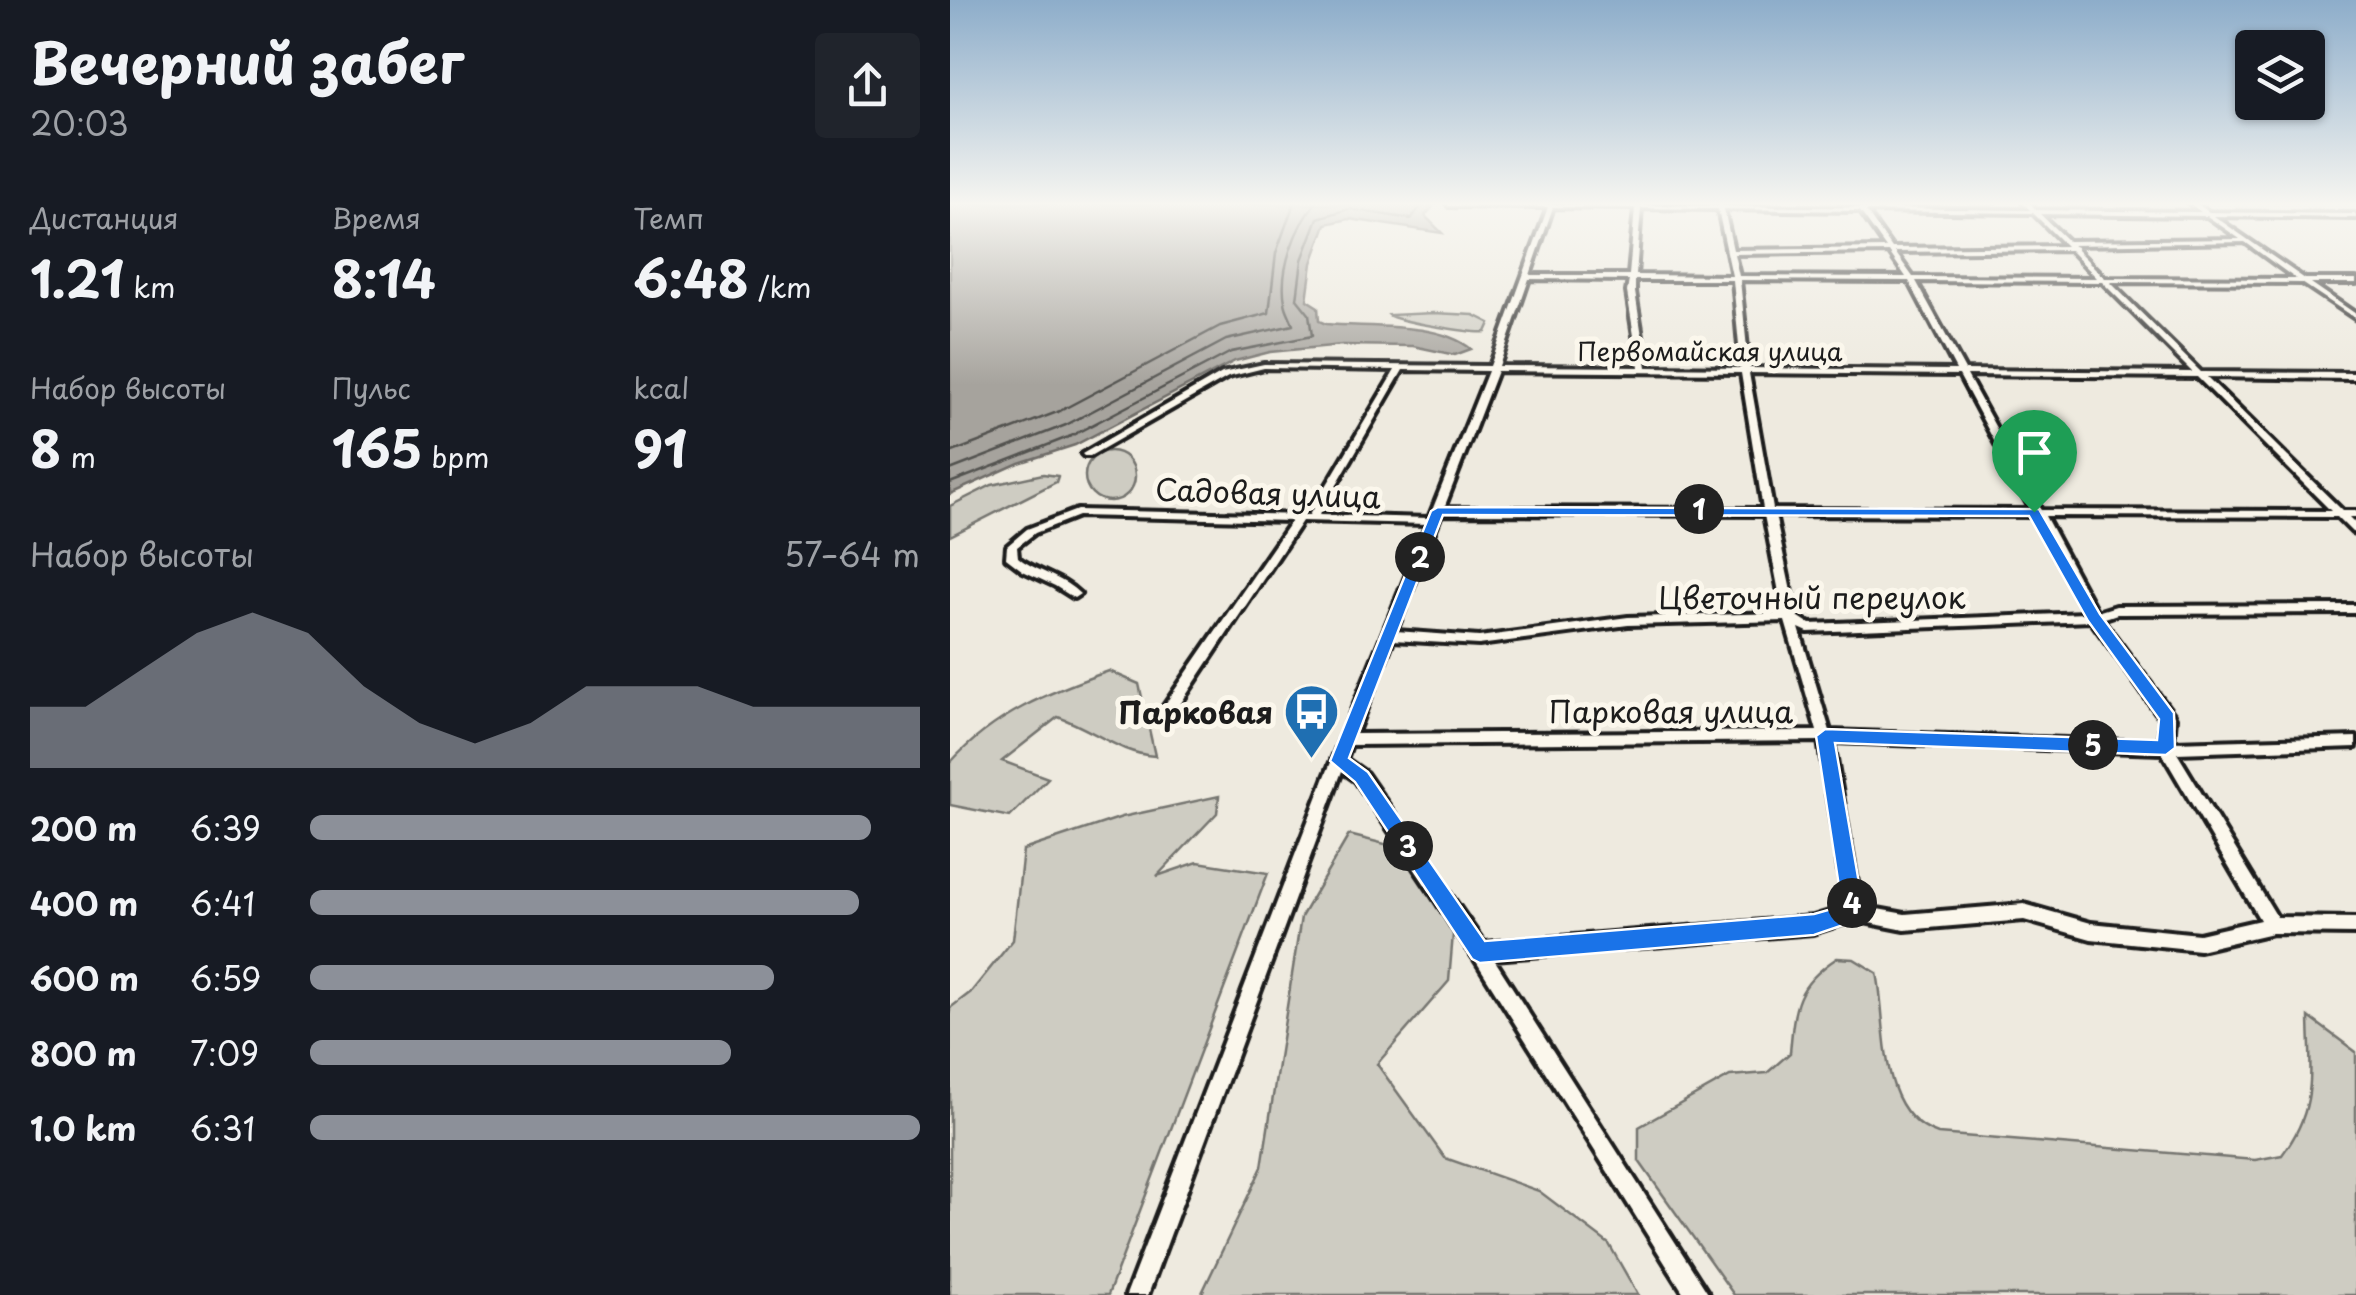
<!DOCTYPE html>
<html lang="ru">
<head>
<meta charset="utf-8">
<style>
  body { margin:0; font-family:"Playpen Sans",sans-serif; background:#20242c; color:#f1f3f6; height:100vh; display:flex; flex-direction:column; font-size:38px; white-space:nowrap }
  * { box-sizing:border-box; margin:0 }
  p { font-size:32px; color:#9ea1a6 }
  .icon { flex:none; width:55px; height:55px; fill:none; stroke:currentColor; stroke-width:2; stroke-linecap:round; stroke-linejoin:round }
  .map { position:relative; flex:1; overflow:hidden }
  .sheet { display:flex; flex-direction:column; background:#171b24; width:950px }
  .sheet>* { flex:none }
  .controls { position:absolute; left:1285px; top:30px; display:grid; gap:20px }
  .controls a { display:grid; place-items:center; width:90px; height:90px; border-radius:10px; background:#171b24; box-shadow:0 2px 8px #0004; font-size:50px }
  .pin { position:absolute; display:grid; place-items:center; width:85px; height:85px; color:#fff; margin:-102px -42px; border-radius:50% 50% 50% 0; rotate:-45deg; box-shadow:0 0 10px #0007 }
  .pin .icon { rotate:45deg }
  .km { position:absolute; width:50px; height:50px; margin:-25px; border-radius:50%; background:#222; color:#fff; font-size:28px; line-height:50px; text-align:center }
  .round { display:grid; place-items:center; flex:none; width:105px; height:105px; border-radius:10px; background:#20242c }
  .head { display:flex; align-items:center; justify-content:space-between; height:170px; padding:0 30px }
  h1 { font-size:55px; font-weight:700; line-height:75px }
  .stats { display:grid; grid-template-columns:repeat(3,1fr); gap:15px; height:170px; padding:10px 30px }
  .stats div { display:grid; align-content:center }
  .stats b { font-size:50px; font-weight:700 }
  .stats small { font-size:28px; font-weight:400 }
  .stats p { font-size:28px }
  .chart { height:280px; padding:20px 30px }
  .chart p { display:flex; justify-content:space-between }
  .chart svg { width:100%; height:180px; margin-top:10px; fill:#8c9099; opacity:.7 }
  ul { padding:0 30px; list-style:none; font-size:32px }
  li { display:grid; grid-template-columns:160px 120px 1fr; align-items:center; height:75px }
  li i { height:25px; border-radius:12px; background:#8c9099 }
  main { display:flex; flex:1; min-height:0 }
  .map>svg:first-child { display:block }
</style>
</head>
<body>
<main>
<section class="sheet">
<div class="head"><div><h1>Вечерний забег</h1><p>20:03</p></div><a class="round"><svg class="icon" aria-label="share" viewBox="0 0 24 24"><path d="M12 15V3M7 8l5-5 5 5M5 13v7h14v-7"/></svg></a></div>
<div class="stats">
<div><p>Дистанция</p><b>1.21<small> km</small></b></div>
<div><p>Время</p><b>8:14</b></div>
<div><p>Темп</p><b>6:48<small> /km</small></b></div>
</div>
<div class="stats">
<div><p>Набор высоты</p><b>8<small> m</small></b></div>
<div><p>Пульс</p><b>165<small> bpm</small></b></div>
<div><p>kcal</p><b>91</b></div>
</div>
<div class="chart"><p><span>Набор высоты</span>57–64 m</p>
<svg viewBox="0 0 160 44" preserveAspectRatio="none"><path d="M0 44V29L10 29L20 20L30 11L40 6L50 11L60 24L70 33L80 38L90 33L100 24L110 24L120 24L130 29L140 29L150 29L160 29V44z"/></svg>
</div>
<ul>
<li><b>200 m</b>6:39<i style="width:92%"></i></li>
<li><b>400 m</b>6:41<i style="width:90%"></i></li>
<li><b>600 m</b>6:59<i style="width:76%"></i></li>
<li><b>800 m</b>7:09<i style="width:69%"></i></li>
<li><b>1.0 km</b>6:31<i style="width:100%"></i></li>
</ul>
</section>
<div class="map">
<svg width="1406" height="1295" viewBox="0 0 1406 1295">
  <rect width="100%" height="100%" fill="#eeeadf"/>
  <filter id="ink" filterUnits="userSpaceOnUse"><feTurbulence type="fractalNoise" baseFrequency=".01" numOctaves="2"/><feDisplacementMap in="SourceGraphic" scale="20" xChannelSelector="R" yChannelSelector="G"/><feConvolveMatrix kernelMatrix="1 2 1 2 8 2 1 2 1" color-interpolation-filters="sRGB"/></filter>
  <g filter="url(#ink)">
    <!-- green -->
    <g fill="#ceccc2" stroke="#75746f" stroke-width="2.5">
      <path d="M 484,313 L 524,315 L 540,323 L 536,332 C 526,334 445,321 439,315 Z"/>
      <circle cx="160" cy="476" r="25"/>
      <path d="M 93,474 L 108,476 L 106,482 L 0,536 L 0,506 L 42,485 Z"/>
      <path d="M 159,671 L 189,684 L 205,756 C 170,754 143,729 108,717 L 52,761 L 98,778 L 60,817 L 0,805 L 0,763 C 44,714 99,692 159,671 Z"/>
      <path d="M 269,796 L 267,813 L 207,876 L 248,862 L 318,873 L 158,1295 L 0,1295 L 0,1008 L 21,992 L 63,940 L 73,850 L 172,817 Z"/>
      <path d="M 399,835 L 451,848 L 503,934 L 499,981 L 427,1064 L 495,1158 L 589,1191 L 659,1244 L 688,1295 L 251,1295 L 312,1167 L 351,917 Z"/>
      <path d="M 887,958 L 904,959 L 927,973 C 938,1025 926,1113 988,1134 L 1305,1160 L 1332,1155 C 1368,1108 1360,1073 1359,1017 L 1406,1052 L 1406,1295 L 784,1295 L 689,1161 L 689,1127 L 780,1076 L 817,1073 L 840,1053 C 844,1005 846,985 887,958 Z"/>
    </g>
    <!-- water -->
    <path fill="#a6a39d" stroke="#6f6d69" stroke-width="2.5" d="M 0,203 L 485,204 L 475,216 L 492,233 L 399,219 L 376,224 L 362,263 L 357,300 L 368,307 L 369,321 L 376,324 C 419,328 487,321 521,349 L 505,355 L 463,346 L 392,345 L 320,352 L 285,361 L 125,445 L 69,463 L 0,494 Z"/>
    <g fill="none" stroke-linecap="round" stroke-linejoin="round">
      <!-- shore -->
      <g stroke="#535250" stroke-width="2.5">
        <path d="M 0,453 L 110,411 L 270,326 L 319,313 L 326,253 L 344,203"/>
        <path d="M 0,470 L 116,425 L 276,340 L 343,325 C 341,316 336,311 335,302 C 329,271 345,226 366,203"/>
        <path d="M 0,483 L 121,436 L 281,352 L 362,336 L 359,314 L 347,299 L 352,260 L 368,218 L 399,209 L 461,219 L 473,203"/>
      </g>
      <defs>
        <path id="street" d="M 767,203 L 773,203 L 774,206 L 1080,210 L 1073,203 L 1080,203 L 1086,210 L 1251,212 L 1239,203 L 1246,203 L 1259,212 L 1406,214 L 1406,218 L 1264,216 L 1355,279 L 1406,279 L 1406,283 L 1361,283 L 1406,314 L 1406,319 L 1352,283 L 1160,282 L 1251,372 L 1406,373 L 1406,379 L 1257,377 L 1393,511 L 1406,511 L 1406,517 L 1399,517 L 1406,524 L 1406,533 L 1402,532 L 1387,517 L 1095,516 L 1147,612 L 1166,606 L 1406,605 L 1406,613 L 1167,614 L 1152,619 L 1223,714 L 1225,718 L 1223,742 L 1406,737 L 1406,747 L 1227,753 L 1327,917 L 1406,918 L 1406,934 L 1322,933 L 1249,950 L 1141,939 L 1074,920 L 955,930 L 904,920 L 863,933 L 544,959 L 759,1295 L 735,1295 L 524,958 L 406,781 L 392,771 L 198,1295 L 176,1295 L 375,777 L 477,524 L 352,521 L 221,718 L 211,718 L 209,714 L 211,710 L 341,521 L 128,516 L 85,533 L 67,547 L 68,557 L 73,561 C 92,573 114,578 130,594 L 124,598 L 105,586 L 73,571 L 56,558 L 57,546 L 77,529 L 127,510 L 359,515 L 445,370 L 314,368 L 278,377 L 140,456 L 134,456 L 132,454 L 272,373 L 314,364 L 540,366 L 598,207 L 499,206 L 497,203 L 768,206 ZM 603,207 L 685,208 L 679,275 L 580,275 ZM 691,208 L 768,209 L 782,276 L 686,275 ZM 774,209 L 910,211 L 936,248 L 783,250 ZM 916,211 L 1083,213 L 1116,246 L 942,248 ZM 1090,214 L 1257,216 L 1290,239 L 1118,241 ZM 1295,242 L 1346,279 L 1155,278 L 1127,250 L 1127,247 L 1122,245 ZM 1120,250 L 1147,278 L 963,277 L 945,252 ZM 939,252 L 956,277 L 789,276 L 784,254 ZM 579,279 L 679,280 L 677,292 L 689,367 L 549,366 ZM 685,280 L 783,280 L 791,368 L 697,367 L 685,292 ZM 790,280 L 959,281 L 1006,370 L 799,368 ZM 966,281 L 1152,282 L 1242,372 L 1015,370 ZM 453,370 L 538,371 L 479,518 L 369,515 ZM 547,371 L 791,373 L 813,509 L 494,508 ZM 799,373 L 1009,375 L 1081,510 L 823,509 ZM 1017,375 L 1247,377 L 1381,511 L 1091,510 ZM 491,514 L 814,515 L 833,613 L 678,617 L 529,637 L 446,631 ZM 825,515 L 1084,516 L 1136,613 L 860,624 L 846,615 ZM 835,621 L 867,731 L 406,734 L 443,640 L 529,645 L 678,625 ZM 1141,621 L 1211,719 L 1209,742 L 880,731 L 849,628 L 858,632 ZM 869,741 L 895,907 L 863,917 L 534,943 L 416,773 L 396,759 L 401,745 ZM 883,742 L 1212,753 L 1310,920 L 1249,934 L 1141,923 L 1074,904 L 955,914 L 911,906 Z"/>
      </defs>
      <!-- street casing -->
      <use href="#street" stroke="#1c1c1c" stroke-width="8"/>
      <!-- street -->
      <use href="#street" fill="#fbf7ec" fill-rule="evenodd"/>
    </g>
  </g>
  <!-- sky -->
  <linearGradient id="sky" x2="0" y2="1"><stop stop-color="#8dadca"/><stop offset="0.53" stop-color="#f7f6f1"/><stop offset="1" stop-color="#f7f6f1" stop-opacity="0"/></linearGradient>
  <rect width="1406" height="385" fill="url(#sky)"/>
  <!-- route -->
  <path fill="#1a73e8" stroke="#fff" stroke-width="2.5" fill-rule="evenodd" d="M 488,507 L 1089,509 L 1150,614 L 1224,713 L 1225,748 L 1216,755 L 885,743 L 914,912 L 911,919 L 864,935 L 530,963 L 522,959 L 405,782 L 380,761 L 481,511 ZM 493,515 L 1079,516 L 1138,621 L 1209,719 L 1207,740 L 875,729 L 866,736 L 892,906 L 864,914 L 535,941 L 418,772 L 399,758 Z"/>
  <!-- icons -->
  <defs>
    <symbol id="bus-pin" viewBox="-11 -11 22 30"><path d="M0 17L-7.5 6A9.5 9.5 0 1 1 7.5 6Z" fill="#1f6fb2" stroke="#fbf7ec"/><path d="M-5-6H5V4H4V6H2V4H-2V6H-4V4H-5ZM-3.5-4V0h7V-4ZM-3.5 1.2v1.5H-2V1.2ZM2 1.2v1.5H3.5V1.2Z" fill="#fff"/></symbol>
  </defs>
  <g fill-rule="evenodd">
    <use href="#bus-pin" x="330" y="680" width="63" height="86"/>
  </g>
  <g text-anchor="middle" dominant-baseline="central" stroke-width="10" stroke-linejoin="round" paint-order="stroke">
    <!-- far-street labels -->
    <g font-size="25" fill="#1c1c1c" stroke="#fbf7ec">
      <text x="760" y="351">Первомайская улица</text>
    </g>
    <!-- street labels -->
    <g font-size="30" fill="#1c1c1c" stroke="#fbf7ec">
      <text transform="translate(318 492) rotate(2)">Садовая улица</text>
      <text x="862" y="596">Цветочный переулок</text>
      <text x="721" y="710">Парковая улица</text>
    </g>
    <!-- poi labels -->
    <g font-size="30" font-weight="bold" fill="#1c1c1c" stroke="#fbf7ec" text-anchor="end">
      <text x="323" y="711">Парковая</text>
    </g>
  </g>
</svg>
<div class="controls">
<a><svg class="icon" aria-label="layers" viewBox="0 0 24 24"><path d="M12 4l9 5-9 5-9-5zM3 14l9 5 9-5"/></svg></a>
</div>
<div class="pin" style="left:1084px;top:512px;background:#1e9e55"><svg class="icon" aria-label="arrive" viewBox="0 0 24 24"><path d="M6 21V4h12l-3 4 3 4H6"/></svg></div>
<b class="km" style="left:749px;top:509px">1</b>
<b class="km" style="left:470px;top:557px">2</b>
<b class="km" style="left:458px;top:846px">3</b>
<b class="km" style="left:902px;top:903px">4</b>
<b class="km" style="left:1143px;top:745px">5</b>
</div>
</main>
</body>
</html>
